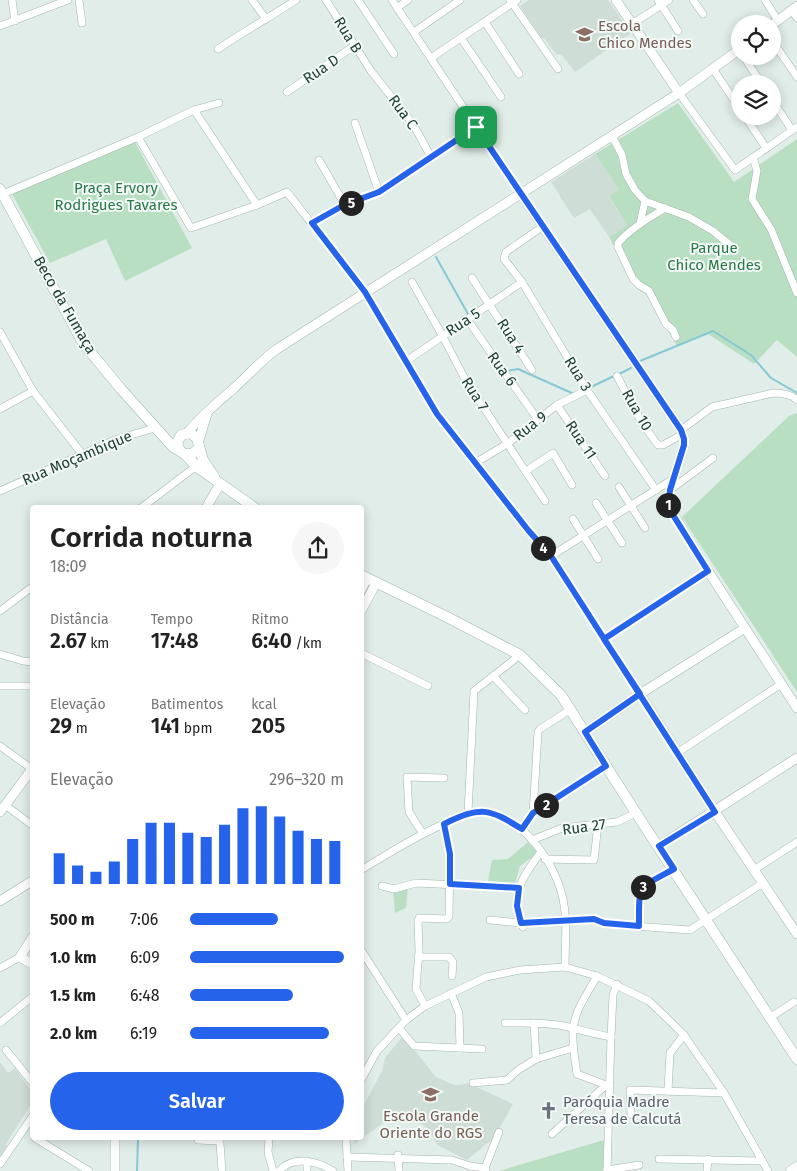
<!DOCTYPE html>
<html lang="pt">
<head>
<meta charset="utf-8">
<style>
  body { margin:0; font-family:"Fira Sans",sans-serif; background:#f6f6f6; color:#222; height:100vh; display:flex; flex-direction:column; font-size:19px; white-space:nowrap }
  * { box-sizing:border-box; margin:0 }
  p { font-size:16px; color:#767676 }
  .icon { flex:none; width:28px; height:28px; fill:none; stroke:currentColor; stroke-width:2; stroke-linecap:round; stroke-linejoin:round }
  .map { position:relative; flex:1; overflow:hidden }
  .details { position:absolute; left:30px; top:505px; width:334px; height:635px; display:flex; flex-direction:column; background:#fff; border-radius:5px; box-shadow:0 2px 12px #0003 }
  .details>* { flex:none }
  .tools { position:absolute; left:731px; top:15px; display:grid; gap:10px }
  .tools a { display:grid; place-items:center; width:50px; height:50px; border-radius:50%; background:#fff; box-shadow:0 2px 12px #0003; font-size:25px }
  .pin { position:absolute; display:grid; place-items:center; width:42px; height:42px; color:#fff; margin:-21px; border-radius:10px; box-shadow:0 2px 8px #0006 }
  .km { position:absolute; width:25px; height:25px; margin:-12px; border-radius:50%; background:#222; color:#fff; font-size:14px; line-height:25px; text-align:center }
  .round { display:grid; place-items:center; flex:none; width:52px; height:52px; border-radius:26px; background:#f6f6f6 }
  .head { display:flex; align-items:center; justify-content:space-between; height:85px; padding:0 20px }
  h1 { font-size:28px; font-weight:600; line-height:38px }
  .metrics { display:grid; grid-template-columns:repeat(3,1fr); gap:8px; height:85px; padding:5px 20px }
  .metrics div { display:grid; align-content:center }
  .metrics b { font-size:21px; font-weight:600 }
  .metrics small { font-size:14px; font-weight:400 }
  .metrics p { font-size:14px }
  .chart { height:140px; padding:10px 20px }
  .chart p { display:flex; justify-content:space-between }
  .chart svg { width:100%; height:90px; margin-top:5px; stroke:#2563eb; stroke-width:6 }
  .primary-button { display:flex; gap:10px; margin-top:auto; padding:10px 20px }
  .primary-button a { flex:1; height:58px; border-radius:30px; background:#2563eb; color:#fff; font-size:20px; font-weight:600; line-height:58px; text-align:center }
  ul { padding:0 20px; list-style:none; font-size:16px }
  li { display:grid; grid-template-columns:80px 60px 1fr; align-items:center; height:38px }
  li i { height:12px; border-radius:6px; background:#2563eb }
  .map>svg:first-child { display:block }
</style>
</head>
<body>
<div class="map">
<svg width="797" height="1171" viewBox="0 0 797 1171">
  <rect width="100%" height="100%" fill="#e1ede8"/>
  <!-- built -->
  <g fill="#cfddd7">
    <path d="M 529,0 L 608,0 L 631,33 L 575,72 L 562,55 L 556,54 L 544,38 L 541,37 L 520,6 Z"/>
    <path d="M 595,154 L 619,190 L 609,197 L 627,225 L 609,237 L 590,209 L 574,218 L 551,182 Z"/>
    <path d="M 403,1036 L 436,1077 L 454,1085 L 461,1085 L 468,1083 L 513,1104 L 495,1136 L 490,1142 L 486,1144 L 467,1160 L 437,1145 L 431,1133 L 422,1124 L 402,1119 L 386,1121 L 354,1144 L 355,1138 L 361,1138 L 361,1107 L 364,1105 L 382,1071 L 385,1058 Z"/>
    <path d="M 0,1062 L 8,1073 L 15,1068 L 32,1092 L 31,1104 L 6,1144 L 7,1150 L 0,1159 Z"/>
  </g>
  <!-- green -->
  <g fill="#b9dfc3">
    <path d="M 678,103 L 734,182 L 797,139 L 797,357 L 777,340 L 754,364 L 708,334 L 677,346 L 646,294 L 636,287 L 609,237 L 627,225 L 609,196 L 619,190 L 595,154 Z"/>
    <path d="M 135,142 L 192,248 L 125,281 L 106,239 L 50,263 L 12,194 Z"/>
    <path d="M 797,413 L 797,692 L 682,517 L 789,416 Z"/>
    <path d="M 528,842 L 538,853 L 520,866 L 515,884 L 488,881 L 492,860 L 508,859 Z"/>
    <path d="M 408,886 L 406,908 L 395,913 L 393,892 Z"/>
    <path d="M 604,1140 L 603,1171 L 499,1171 Z"/>
  </g>
  <g fill="none" stroke-linecap="round" stroke-linejoin="round">
    <!-- stream -->
    <g stroke="#86c9d5" stroke-width="2">
      <path d="M 436,257 L 468,314"/>
      <path d="M 640,361 L 713,331 L 751,355 L 771,378 L 797,393"/>
      <path d="M 507,371 L 518,369 L 574,394"/>
      <path d="M 619,374 L 631,368"/>
      <path d="M 589,388 L 614,376"/>
      <path d="M 137,1171 L 138,1138"/>
    </g>
    <defs>
      <g id="minor">
        <path d="M 12,0 L 15,21"/>
        <path d="M 79,0 L 82,23"/>
        <path d="M 252,0 L 266,19"/>
        <path d="M 326,0 L 371,71 L 413,124 L 431,157"/>
        <path d="M 358,0 L 394,54"/>
        <path d="M 392,0 L 521,194"/>
        <path d="M 510,0 L 558,69"/>
        <path d="M 658,0 L 678,31"/>
        <path d="M 693,0 L 703,14"/>
        <path d="M 765,0 L 778,21"/>
        <path d="M 397,8 L 408,0"/>
        <path d="M 791,10 L 797,18"/>
        <path d="M 485,22 L 519,74"/>
        <path d="M 632,24 L 669,0"/>
        <path d="M 0,26 L 68,0"/>
        <path d="M 414,32 L 460,0"/>
        <path d="M 461,38 L 501,97"/>
        <path d="M 772,40 L 797,77"/>
        <path d="M 218,49 C 243,32 270,17 296,0"/>
        <path d="M 743,56 L 762,84"/>
        <path d="M 431,58 L 517,0"/>
        <path d="M 713,69 L 740,109"/>
        <path d="M 287,92 L 354,46"/>
        <path d="M 679,93 L 735,170 L 797,127"/>
        <path d="M 772,100 L 792,130"/>
        <path d="M 194,110 L 257,205"/>
        <path d="M 745,116 L 766,148"/>
        <path d="M 355,123 L 379,192"/>
        <path d="M 612,136 L 622,155 L 626,174 L 635,190 L 645,201 L 689,217 L 713,231 L 730,245"/>
        <path d="M 138,137 L 191,228 L 257,205 L 287,192 L 365,292 L 437,414 L 528,531 L 551,556 L 640,694"/>
        <path d="M 753,157 L 757,171 L 752,199 L 771,229 L 797,293"/>
        <path d="M 319,160 L 345,205"/>
        <path d="M 3,194 L 138,137 L 194,110 L 219,103"/>
        <path d="M 665,208 C 648,219 631,228 618,243 L 618,247 L 633,279 L 639,285 L 649,291 L 666,324 L 673,330 L 676,337"/>
        <path d="M 312,223 L 345,205 L 379,192 L 476,127"/>
        <path d="M 640,224 L 645,201"/>
        <path d="M 542,227 L 506,252 L 504,259 L 522,282 L 587,390 L 656,490"/>
        <path d="M 472,278 L 532,370"/>
        <path d="M 412,282 L 442,335 L 465,379 L 545,501"/>
        <path d="M 467,319 L 538,420"/>
        <path d="M 0,332 L 33,391 L 82,454"/>
        <path d="M 405,362 L 522,282"/>
        <path d="M 617,376 L 642,423 L 658,445 L 663,445 L 683,434"/>
        <path d="M 557,405 L 605,476"/>
        <path d="M 0,409 L 33,391"/>
        <path d="M 681,430 L 712,407 L 773,393 C 781,393 791,394 797,400"/>
        <path d="M 475,463 L 507,444 L 557,405 L 587,390"/>
        <path d="M 526,471 L 553,453 L 572,485"/>
        <path d="M 619,487 L 645,528"/>
        <path d="M 670,490 L 713,458"/>
        <path d="M 0,491 L 117,439 L 155,428"/>
        <path d="M 596,503 L 622,543"/>
        <path d="M 141,508 L 199,464"/>
        <path d="M 573,519 L 598,559"/>
        <path d="M 551,556 L 673,479"/>
        <path d="M 0,611 L 32,587"/>
        <path d="M 604,639 L 708,571"/>
        <path d="M 361,653 L 428,686"/>
        <path d="M 0,654 L 23,661 L 32,662"/>
        <path d="M 493,676 L 525,710"/>
        <path d="M 0,686 L 32,686"/>
        <path d="M 0,746 L 32,769"/>
        <path d="M 677,753 L 781,684"/>
        <path d="M 5,805 L 32,825"/>
        <path d="M 468,813 L 474,691 L 520,655"/>
        <path d="M 533,813 L 607,766"/>
        <path d="M 522,829 L 533,813 L 538,732 L 540,729 L 571,709"/>
        <path d="M 423,834 L 409,812 L 407,777 L 444,778"/>
        <path d="M 532,840 L 562,828 L 617,822 L 636,813"/>
        <path d="M 545,859 L 594,860 L 598,824"/>
        <path d="M 361,870 C 388,854 415,836 444,824 C 452,820 460,815 468,813 C 513,802 553,858 562,895 C 568,918 565,944 565,967"/>
        <path d="M 754,870 L 797,842"/>
        <path d="M 382,886 L 394,889 L 416,883 L 519,888"/>
        <path d="M 490,920 L 521,923 L 594,919 L 604,923 L 619,925 L 690,930 L 763,883"/>
        <path d="M 523,927 C 507,898 524,874 541,852"/>
        <path d="M 639,927 C 639,884 637,889 674,869"/>
        <path d="M 361,950 L 406,1020"/>
        <path d="M 418,957 L 449,957 L 453,962 L 452,976"/>
        <path d="M 0,968 L 20,957"/>
        <path d="M 597,976 C 588,993 574,1011 573,1031 C 572,1045 575,1060 577,1074 L 606,1085"/>
        <path d="M 451,993 L 459,1013 L 460,1048"/>
        <path d="M 425,1006 L 416,989 L 419,951 L 418,921 L 419,918 L 421,918 L 447,919 L 449,917 L 450,854 L 444,823"/>
        <path d="M 771,1017 L 794,1002"/>
        <path d="M 0,1023 L 32,997"/>
        <path d="M 505,1023 C 524,1023 545,1022 564,1026 C 580,1030 595,1034 611,1037"/>
        <path d="M 399,1028 L 414,1046 L 482,1049"/>
        <path d="M 6,1050 L 32,1082"/>
        <path d="M 536,1059 L 573,1048"/>
        <path d="M 361,1080 L 377,1051 L 406,1020 L 425,1006 L 486,977 L 520,970 L 565,967 L 597,976 L 649,1001 L 673,1024 L 684,1035 L 724,1093 L 768,1171"/>
        <path d="M 473,1083 L 507,1080 L 518,1070 L 536,1059 L 534,1023"/>
        <path d="M 668,1091 L 670,1053 L 684,1035"/>
        <path d="M 631,1114 L 630,1090 L 724,1093"/>
        <path d="M 552,1134 L 606,1085 L 610,1085"/>
        <path d="M 35,1138 L 89,1171"/>
        <path d="M 269,1138 L 268,1152 L 273,1171"/>
        <path d="M 346,1138 L 348,1171"/>
        <path d="M 198,1140 L 218,1141 L 220,1143 L 222,1171"/>
        <path d="M 398,1155 L 399,1171"/>
        <path d="M 347,1157 L 452,1160 L 470,1166 L 485,1168"/>
        <path d="M 659,1159 L 762,1161"/>
        <path d="M 0,1164 L 32,1117"/>
        <path d="M 607,1170 L 639,1165"/>
        <path d="M 279,1171 C 294,1155 317,1161 333,1171"/>
        <path d="M 307,1171 L 307,1161"/>
        <path d="M 486,1171 L 485,1168 L 499,1132"/>
        <path d="M 607,1171 L 611,1037 L 613,995 L 617,984"/>
        <path d="M 707,1171 L 708,1159"/>
      </g>
      <g id="tertiary">
        <path d="M 616,0 L 679,93"/>
        <path d="M 772,25 L 797,6"/>
        <path d="M 521,194 L 681,430 L 684,439 L 684,445 L 670,490 L 669,507 L 708,571 L 797,708"/>
        <path d="M 187,433 C 201,416 217,403 233,389 C 248,376 260,361 277,349 L 679,93 L 740,49"/>
        <path d="M 199,440 L 207,414"/>
        <path d="M 206,508 L 220,484"/>
        <path d="M 361,590 L 367,578"/>
        <path d="M 361,611 L 376,583"/>
        <path d="M 640,694 L 715,812 L 797,934"/>
        <path d="M 585,732 L 640,694 L 745,628"/>
        <path d="M 0,812 L 32,769"/>
        <path d="M 659,846 L 797,758"/>
        <path d="M 0,901 L 32,881"/>
        <path d="M 32,938 L 20,957 L 32,964"/>
        <path d="M 115,1171 L 115,1138"/>
      </g>
      <g id="secondary">
        <path d="M 0,189 L 83,343 L 121,389 L 173,447 L 185,454 L 192,454 L 197,450 L 199,446 L 197,438 L 190,433 L 181,435 L 177,443 L 180,451"/>
        <path d="M 199,446 L 203,460 L 214,476"/>
        <path d="M 185,454 L 197,467 L 255,508"/>
        <path d="M 361,575 L 447,617 L 520,655 L 561,695 L 636,813 L 797,1059"/>
        <path d="M 791,1171 L 797,1167"/>
      </g>
    </defs>
    <!-- minor casing -->
    <use href="#minor" stroke="#a3b5af" stroke-width="8"/>
    <!-- tertiary casing -->
    <use href="#tertiary" stroke="#a3b5af" stroke-width="10"/>
    <!-- secondary casing -->
    <use href="#secondary" stroke="#9fb9b0" stroke-width="11"/>
    <!-- minor -->
    <use href="#minor" stroke="#fff" stroke-width="7"/>
    <!-- tertiary -->
    <use href="#tertiary" stroke="#fff" stroke-width="9"/>
    <!-- secondary -->
    <use href="#secondary" stroke="#fff" stroke-width="10"/>
  </g>
  <g fill="none" stroke-linecap="round" stroke-linejoin="round">
    <defs>
      <path id="route" d="M 476,127 L 681,430 L 684,439 L 684,445 L 670,490 L 668,507 L 708,571 L 604,639 L 640,694 L 585,732 L 606,766 L 533,813 L 522,829 C 488,808 481,806 444,824 L 450,854 L 450,884 L 519,888 L 517,906 L 521,923 L 594,919 L 604,923 L 639,926 C 639,884 637,889 674,869 L 659,846 L 715,812 L 551,556 L 528,530 L 437,414 L 365,292 L 312,223 L 344,205 L 379,192 L 476,127"/>
    </defs>
    <!-- route casing -->
    <use href="#route" stroke="#fff" stroke-width="10"/>
    <!-- route -->
    <use href="#route" stroke="#2563eb" stroke-width="6"/>
  </g>
  <!-- icons -->
  <defs>
    <symbol id="school-bare" viewBox="-9 -9 18 18"><path d="M0-5L7-2L0 1L-7-2ZM-4 1L0 2.5L4 1V4Q0 6-4 4Z" fill="#8d6e63" stroke="#f2f9f6" stroke-width="2.5" paint-order="stroke"/></symbol>
    <symbol id="church-bare" viewBox="-9 -9 18 18"><path d="M-1.2-6h2.4v3.5h3.3v2.4h-3.3V6h-2.4V-.1h-3.3v-2.4h3.3Z" fill="#6b7280" stroke="#f2f9f6" stroke-width="2.5" paint-order="stroke"/></symbol>
  </defs>
  <g fill-rule="evenodd">
    <use href="#school-bare" x="572" y="22" width="25" height="25"/>
    <use href="#school-bare" x="418" y="1082" width="25" height="25"/>
    <use href="#church-bare" x="536" y="1098" width="25" height="25"/>
  </g>
  <g text-anchor="middle" dominant-baseline="central" stroke-width="4" stroke-linejoin="round" paint-order="stroke">
    <!-- education labels -->
    <g font-size="15" fill="#785e54" stroke="#f2f9f6" text-anchor="start">
      <text x="598" y="26">Escola<tspan x="598" dy="17">Chico Mendes</tspan></text>
      <text x="431" y="1116" text-anchor="middle">Escola Grande<tspan x="431" dy="17">Oriente do RGS</tspan></text>
    </g>
    <!-- street labels -->
    <g font-size="15" fill="#203f37" stroke="#f2f9f6">
      <text transform="translate(348 35) rotate(58)">Rua B</text>
      <text transform="translate(321 69) rotate(-34)">Rua D</text>
      <text transform="translate(403 112) rotate(54)">Rua C</text>
      <text transform="translate(65 305) rotate(60)">Beco da Fumaça</text>
      <text transform="translate(463 322) rotate(-33)">Rua 5</text>
      <text transform="translate(511 336) rotate(57)">Rua 4</text>
      <text transform="translate(502 369) rotate(54)">Rua 6</text>
      <text transform="translate(578 374) rotate(58)">Rua 3</text>
      <text transform="translate(475 394) rotate(58)">Rua 7</text>
      <text transform="translate(637 410) rotate(60)">Rua 10</text>
      <text transform="translate(530 426) rotate(-38)">Rua 9</text>
      <text transform="translate(581 440) rotate(56)">Rua 11</text>
      <text transform="translate(77 458) rotate(-23)">Rua Moçambique</text>
      <text transform="translate(584 827) rotate(-8)">Rua 27</text>
    </g>
    <!-- park labels -->
    <g font-size="15" fill="#287847" stroke="#f2f9f6">
      <text x="116" y="188">Praça Ervory<tspan x="116" dy="17">Rodrigues Tavares</tspan></text>
      <text x="714" y="248">Parque<tspan x="714" dy="17">Chico Mendes</tspan></text>
    </g>
    <!-- worship labels -->
    <g font-size="15" fill="#5b616d" stroke="#f2f9f6" text-anchor="start">
      <text x="563" y="1102">Paróquia Madre<tspan x="563" dy="17">Teresa de Calcutá</tspan></text>
    </g>
  </g>
</svg>
<div class="tools">
<a><svg class="icon" aria-label="locate" viewBox="0 0 24 24"><circle cx="12" cy="12" r="6"/><path d="M12 2v4M12 18v4M2 12h4M18 12h4"/></svg></a>
<a><svg class="icon" aria-label="layers" viewBox="0 0 24 24"><path d="M12 4l9 5-9 5-9-5zM3 14l9 5 9-5"/></svg></a>
</div>
<div class="pin" style="left:476px;top:127px;background:#1e9e55"><svg class="icon" aria-label="arrive" viewBox="0 0 24 24"><path d="M6 21V4h12l-3 4 3 4H6"/></svg></div>
<b class="km" style="left:668px;top:505px">1</b>
<b class="km" style="left:546px;top:805px">2</b>
<b class="km" style="left:643px;top:887px">3</b>
<b class="km" style="left:543px;top:548px">4</b>
<b class="km" style="left:351px;top:203px">5</b>
<section class="details">
<div class="head"><div><h1>Corrida noturna</h1><p>18:09</p></div><a class="round"><svg class="icon" aria-label="share" viewBox="0 0 24 24"><path d="M12 15V3M7 8l5-5 5 5M5 13v7h14v-7"/></svg></a></div>
<div class="metrics">
<div><p>Distância</p><b>2.67<small> km</small></b></div>
<div><p>Tempo</p><b>17:48</b></div>
<div><p>Ritmo</p><b>6:40<small> /km</small></b></div>
</div>
<div class="metrics">
<div><p>Elevação</p><b>29<small> m</small></b></div>
<div><p>Batimentos</p><b>141<small> bpm</small></b></div>
<div><p>kcal</p><b>205</b></div>
</div>
<div class="chart"><p><span>Elevação</span>296–320 m</p>
<svg viewBox="0 0 160 44" preserveAspectRatio="none"><path d="M5 44V29M15 44V35M25 44V38M35 44V33M45 44V22M55 44V14M65 44V14M75 44V19M85 44V21M95 44V15M105 44V7M115 44V6M125 44V11M135 44V18M145 44V22M155 44V23"/></svg>
</div>
<ul>
<li><b>500 m</b>7:06<i style="width:57%"></i></li>
<li><b>1.0 km</b>6:09<i style="width:100%"></i></li>
<li><b>1.5 km</b>6:48<i style="width:67%"></i></li>
<li><b>2.0 km</b>6:19<i style="width:90%"></i></li>
</ul>
<div class="primary-button"><a>Salvar</a></div>
</section>
</div>
</body>
</html>
